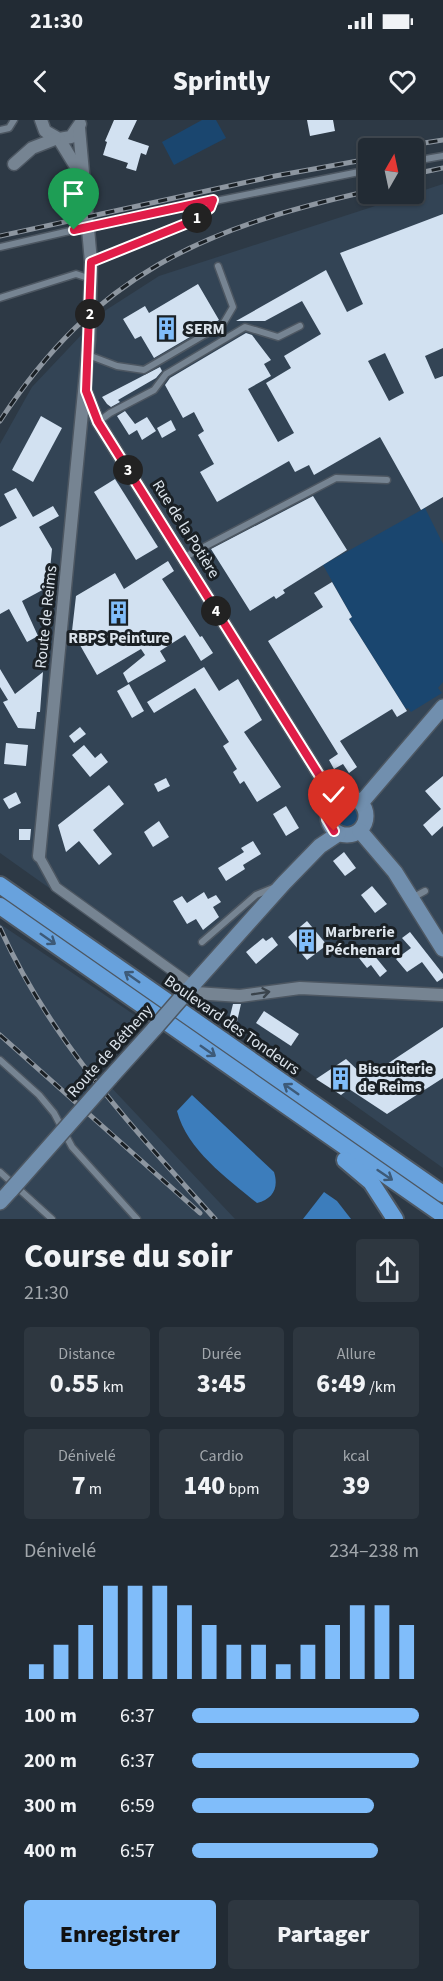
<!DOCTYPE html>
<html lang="fr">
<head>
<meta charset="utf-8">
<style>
  body { margin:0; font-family:"Source Sans 3",sans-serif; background:#2e3740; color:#f1f3f6; height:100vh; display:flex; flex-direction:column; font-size:22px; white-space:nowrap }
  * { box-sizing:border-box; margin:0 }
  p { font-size:20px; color:#a2a7ac }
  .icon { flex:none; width:33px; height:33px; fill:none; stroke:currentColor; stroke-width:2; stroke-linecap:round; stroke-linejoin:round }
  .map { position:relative; height:1099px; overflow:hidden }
  .details { display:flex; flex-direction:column; background:#222b34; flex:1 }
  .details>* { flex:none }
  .needle { width:39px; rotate:9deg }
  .tools { position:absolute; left:358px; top:18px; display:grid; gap:12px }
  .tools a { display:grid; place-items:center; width:66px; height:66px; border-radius:6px; background:#222b34; box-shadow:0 2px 4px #0004,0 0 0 2px #3f474f; font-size:30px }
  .pin { position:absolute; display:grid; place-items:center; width:51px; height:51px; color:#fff; margin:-62px -26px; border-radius:50% 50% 50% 0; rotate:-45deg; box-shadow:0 0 6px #0007 }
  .pin .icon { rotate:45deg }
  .km { position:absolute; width:30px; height:30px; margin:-15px; border-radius:50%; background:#222; color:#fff; font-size:16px; line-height:30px; text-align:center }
  .round { display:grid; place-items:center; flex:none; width:63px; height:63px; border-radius:6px; background:#2e3740 }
  .head { display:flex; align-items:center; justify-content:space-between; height:102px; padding:0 24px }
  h1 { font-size:33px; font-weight:800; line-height:45px }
  .metrics { display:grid; grid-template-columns:repeat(3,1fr); gap:9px; height:102px; padding:6px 24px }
  .metrics div { display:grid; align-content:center; border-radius:6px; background:#2e3740; text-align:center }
  .metrics b { font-size:26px; font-weight:800 }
  .metrics small { font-size:16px; font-weight:400 }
  .metrics p { font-size:16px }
  .chart { height:168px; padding:12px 24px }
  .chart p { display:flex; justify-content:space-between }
  .chart svg { width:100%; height:108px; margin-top:6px; stroke:#80bdfa; stroke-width:6 }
  .action { display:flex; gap:12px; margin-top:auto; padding:12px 24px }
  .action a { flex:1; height:69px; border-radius:6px; background:#80bdfa; color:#111; font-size:24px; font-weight:800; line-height:69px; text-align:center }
  .action a+a { background:#2e3740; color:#f1f3f6 }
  ul { padding:0 24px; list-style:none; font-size:20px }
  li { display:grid; grid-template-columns:96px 72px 1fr; align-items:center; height:45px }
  li i { height:15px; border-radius:8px; background:#80bdfa }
  .status { display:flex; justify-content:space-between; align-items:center; height:42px; padding:0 30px; background:#222b34; direction:ltr }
  .status svg { height:16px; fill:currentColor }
  header { display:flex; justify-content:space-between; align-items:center; height:78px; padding:0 24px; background:#222b34; font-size:27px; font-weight:800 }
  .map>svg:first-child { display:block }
</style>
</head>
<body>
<div class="status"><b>21:30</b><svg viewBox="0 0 49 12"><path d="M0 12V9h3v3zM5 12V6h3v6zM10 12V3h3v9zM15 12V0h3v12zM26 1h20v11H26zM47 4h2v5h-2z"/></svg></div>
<header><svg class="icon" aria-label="back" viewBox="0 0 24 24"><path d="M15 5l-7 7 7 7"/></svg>Sprintly<svg class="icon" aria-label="heart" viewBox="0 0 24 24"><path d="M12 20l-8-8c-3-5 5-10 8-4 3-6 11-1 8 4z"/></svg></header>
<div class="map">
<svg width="443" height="1099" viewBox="0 0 443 1099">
  <rect width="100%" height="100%" fill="#2d3945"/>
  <!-- built -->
  <g fill="#345">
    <path d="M 443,64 L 443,1048 L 0,733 L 0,324 L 32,267 L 103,192 L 159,156 Z"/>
    <path d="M 0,804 L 139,898 L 92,947 L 235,1099 L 0,1099 Z"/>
  </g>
  <!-- green -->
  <g fill="#1a466f">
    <path d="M 202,0 L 216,0 L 226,18 L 174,45 L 162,22 Z"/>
    <path d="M 425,388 L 443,424 L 443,562 L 438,568 L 442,573 L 411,592 L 408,588 L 406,589 L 349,499 L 352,497 L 323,445 Z"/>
    <circle cx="347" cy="696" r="13"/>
  </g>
  <!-- water -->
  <g fill="#3c7dbc">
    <path d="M 192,975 L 274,1052 C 279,1068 273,1079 257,1083 C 228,1059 187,1030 177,991 Z"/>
    <path d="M 324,1072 L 337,1081 L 351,1099 L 303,1099 Z"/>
  </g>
  <!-- building -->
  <g fill="#d2e1f1" fill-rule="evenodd">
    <path d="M 114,0 L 137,0 L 128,19 L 149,26 L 146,35 L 141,33 L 136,51 L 126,48 L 128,43 L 103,35 L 107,22 L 105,21 Z"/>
    <path d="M 307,0 L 333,0 L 335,11 L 310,16 Z"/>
    <path d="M 443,94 L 443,228 L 425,236 L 435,259 L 443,256 L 443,377 L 421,390 L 380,317 L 314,355 L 309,345 L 295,352 L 289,341 L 217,382 L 200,352 L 214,344 L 198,315 L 204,311 L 194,292 L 183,298 L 165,265 L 170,258 L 246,213 L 252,215 L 271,240 L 264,244 L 271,256 L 248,269 L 278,322 L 294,313 L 266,263 L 291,248 L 284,236 L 321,214 L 302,181 L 265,201 L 236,201 L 326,150 L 347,192 L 363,184 L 340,133 ZM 385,233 L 404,273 L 389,281 L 368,241 Z"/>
    <path d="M 198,164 L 219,200 L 154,238 L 141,216 L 135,219 L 123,199 L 145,186 L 149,193 Z"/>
    <path d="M 160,247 L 162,251 L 156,258 L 118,280 L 120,282 L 111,287 L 107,284 L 102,277 Z"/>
    <path d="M 125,291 L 135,304 L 147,297 L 156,311 L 142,320 L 137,310 L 129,315 L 117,296 Z"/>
    <path d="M 41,296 L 62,308 L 33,362 L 12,350 Z"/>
    <path d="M 171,300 L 176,310 L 162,318 L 157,308 Z"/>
    <path d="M 115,359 L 158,427 L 136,440 L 94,372 Z"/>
    <path d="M 16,368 L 33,397 L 53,386 L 59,396 L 39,407 L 52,429 L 49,460 L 48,467 L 22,481 L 38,516 L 27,522 L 9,489 L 0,494 L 0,407 L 17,398 L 4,374 Z"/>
    <path d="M 313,376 L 347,430 L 283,470 L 285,473 L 276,479 L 274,476 L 250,491 L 211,429 Z"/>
    <path d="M 168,441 L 174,451 L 162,459 L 200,517 L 202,516 L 213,533 L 201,541 L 185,515 L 160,531 L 166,541 L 128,563 L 123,553 L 145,535 L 141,529 L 97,555 L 72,511 L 76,476 L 115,453 L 124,469 Z"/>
    <path d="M 332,462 L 352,497 L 349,499 L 407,591 L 397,597 L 392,589 L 340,621 L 357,647 L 349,653 L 343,644 L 334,649 L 329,640 L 338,634 L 268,521 L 323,487 L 314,473 Z"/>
    <path d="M 204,547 L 219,571 L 238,559 L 262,600 L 244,612 L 281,667 L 257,682 L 244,661 L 240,664 L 233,652 L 237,649 L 223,626 L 229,622 L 195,568 L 154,593 L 147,582 Z"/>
    <path d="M 0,549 L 15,574 L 43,552 L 40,592 L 37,592 L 35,609 L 18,608 L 3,582 L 8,580 L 0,567 Z"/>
    <path d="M 129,564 L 144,591 L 132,598 L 117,571 Z"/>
    <path d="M 80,607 L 86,614 L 74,623 L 69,616 Z"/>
    <path d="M 6,623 L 28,625 L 26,646 L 4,644 Z"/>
    <path d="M 84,625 L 95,638 L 101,633 L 108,642 L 90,657 L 72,635 Z"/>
    <path d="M 443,656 L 443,706 L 432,716 L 423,705 L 441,689 L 425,671 Z"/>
    <path d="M 166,658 L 170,666 L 158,672 L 154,664 Z"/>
    <path d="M 109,665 L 124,684 L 93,710 L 112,734 L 99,745 L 79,721 L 66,732 L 58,705 Z"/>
    <path d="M 16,672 L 21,683 L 9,689 L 3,679 Z"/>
    <path d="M 286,686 L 299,708 L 286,716 L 273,694 Z"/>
    <path d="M 159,701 L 169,717 L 153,727 L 144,712 Z"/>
    <path d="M 19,709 L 31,709 L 30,720 L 19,720 Z"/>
    <path d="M 253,721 L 261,734 L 243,745 L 245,749 L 226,761 L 218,748 L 244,732 L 241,728 Z"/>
    <path d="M 344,732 L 356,748 L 345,756 L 333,741 Z"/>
    <path d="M 372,766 L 387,784 L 375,793 L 361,775 Z"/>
    <path d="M 204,772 L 208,779 L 216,775 L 221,782 L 213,787 L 219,797 L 203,810 L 196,799 L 187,804 L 173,781 L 182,776 L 187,783 Z"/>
    <path d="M 307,801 L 327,825 L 307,840 L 288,817 Z"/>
    <path d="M 410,812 L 443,854 L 443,858 L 437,862 L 422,842 L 407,852 L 396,839 L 411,828 L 402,818 Z"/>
    <path d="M 272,817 L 278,825 L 256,844 L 246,832 L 263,818 L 266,821 Z"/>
    <path d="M 369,829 L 387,851 L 380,857 L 371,845 L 367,848 L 359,838 Z"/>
    <path d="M 233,884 L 241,884 L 236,906 L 228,904 Z"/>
    <path d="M 264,891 L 299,914 L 291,926 L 256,903 Z"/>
    <path d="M 443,907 L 443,958 L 387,994 L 349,969 L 341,975 L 316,959 L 346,939 L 366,958 Z"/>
  </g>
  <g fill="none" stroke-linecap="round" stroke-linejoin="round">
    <defs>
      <g id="service">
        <path d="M 0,10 L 9,8 L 14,0"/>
        <path d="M 414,41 L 443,36"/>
        <path d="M 101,104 L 369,50"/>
        <path d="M 0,127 L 74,110"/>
        <path d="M 91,142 L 195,100 L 210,88 L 213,80"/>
        <path d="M 0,178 L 76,154 L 91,159"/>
        <path d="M 88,235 L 117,246 L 144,250 L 223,204 L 233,187 L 218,146"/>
        <path d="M 98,302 L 110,293 L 154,270 L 166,254 L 245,207 L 278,217 L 300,206"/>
        <path d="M 183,438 L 336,358 L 387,360"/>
        <path d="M 412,778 L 425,771"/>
        <path d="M 202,822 L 256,775 L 273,768"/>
        <path d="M 0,940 L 39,975 L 54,993 L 72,1027 L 137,1099"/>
        <path d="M 0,1052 L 52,1099"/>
      </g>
      <path id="pedestrian" d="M 39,736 L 56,767 L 192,865"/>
      <g id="minor">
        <path d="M 41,0 L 45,11 L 59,19 L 71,17 L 80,4"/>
        <path d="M 59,19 L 83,58"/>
        <path d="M 14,44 L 32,28 L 55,19"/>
        <path d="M 86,272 L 98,302 L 323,661 L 347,677"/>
        <path d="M 323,661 L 328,690"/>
        <path d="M 39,736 L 89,220 L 91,142 L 79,8"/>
        <path d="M 182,877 L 196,873 L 240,876 L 300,868 L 443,875"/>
      </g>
      <g id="secondary">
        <circle cx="347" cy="696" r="19"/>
        <path d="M 361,683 L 443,587"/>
        <path d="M 360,711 L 395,752 L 443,829"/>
        <path d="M 182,877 L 284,763 L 320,726 L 338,714"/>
        <path d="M 110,958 L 155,908"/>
        <path d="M 0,1082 L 11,1070"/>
      </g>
      <g id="trunk">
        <path d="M 0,765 L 443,1074"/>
        <path d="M 0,786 L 443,1095"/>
        <path d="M 345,1040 L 371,1062 L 395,1099"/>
      </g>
    </defs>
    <!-- service casing -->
    <use href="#service" stroke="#4d5762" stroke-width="9"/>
    <!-- pedestrian casing -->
    <use href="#pedestrian" stroke="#4d5762" stroke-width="12"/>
    <!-- minor casing -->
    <use href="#minor" stroke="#4d5762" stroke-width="15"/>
    <!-- secondary casing -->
    <use href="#secondary" stroke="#4d5762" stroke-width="18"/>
    <!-- trunk casing -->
    <use href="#trunk" stroke="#4d5762" stroke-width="20"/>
    <!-- service -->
    <use href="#service" stroke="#768492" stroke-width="6"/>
    <!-- pedestrian -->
    <use href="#pedestrian" stroke="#768492" stroke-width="9"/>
    <!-- minor -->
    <use href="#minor" stroke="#768492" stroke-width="12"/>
    <!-- secondary -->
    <use href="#secondary" stroke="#718fae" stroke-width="15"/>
    <!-- trunk -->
    <use href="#trunk" stroke="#68a2dd" stroke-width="16"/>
    <defs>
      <g id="rail">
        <path d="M 393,28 L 443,20"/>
        <path d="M 414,54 L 443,48"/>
        <path d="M 0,116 L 275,56 L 369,39"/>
        <path d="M 0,301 C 96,154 203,108 369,71"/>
        <path d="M 0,808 C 50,920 134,1009 215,1099"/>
        <path d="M 0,915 L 200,1093"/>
      </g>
    </defs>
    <!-- rail casing -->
    <use href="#rail" stroke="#8d96a0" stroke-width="5"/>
    <!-- rail -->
    <use href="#rail" stroke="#1a2025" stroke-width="3" stroke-dasharray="9" stroke-linecap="butt"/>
    <defs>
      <path id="service-bridge" d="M 74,110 L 101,104"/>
      <g id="secondary-bridge">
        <path d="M 155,908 L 182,877"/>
        <path d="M 11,1070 L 110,958"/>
      </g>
    </defs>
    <!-- service-bridge casing -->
    <use href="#service-bridge" stroke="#4d5762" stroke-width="9" stroke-linecap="butt"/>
    <!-- secondary-bridge casing -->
    <use href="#secondary-bridge" stroke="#4d5762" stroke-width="18" stroke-linecap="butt"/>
    <!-- service-bridge -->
    <use href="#service-bridge" stroke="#768492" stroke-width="6"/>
    <!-- secondary-bridge -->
    <use href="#secondary-bridge" stroke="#718fae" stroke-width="15"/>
  </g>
  <!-- one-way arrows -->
  <defs><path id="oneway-shaft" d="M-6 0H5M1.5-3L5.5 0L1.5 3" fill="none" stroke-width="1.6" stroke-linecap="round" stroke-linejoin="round" transform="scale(1.5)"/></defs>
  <g stroke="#3d5a78">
    <use href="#oneway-shaft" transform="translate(48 819) rotate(35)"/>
    <use href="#oneway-shaft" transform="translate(132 857) rotate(-145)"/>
    <use href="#oneway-shaft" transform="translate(208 931) rotate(35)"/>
    <use href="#oneway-shaft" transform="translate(291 969) rotate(-145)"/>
    <use href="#oneway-shaft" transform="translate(385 1055) rotate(34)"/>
  </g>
  <use stroke="#3a434b" href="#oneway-shaft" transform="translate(261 873) rotate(-9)"/>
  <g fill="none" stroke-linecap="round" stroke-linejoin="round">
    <defs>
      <path id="route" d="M 74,110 L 213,80 L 210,88 L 195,100 L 91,142 L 86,271 L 98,302 L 323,661 L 327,699 L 334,711"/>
    </defs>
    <!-- route casing -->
    <use href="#route" stroke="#fff" stroke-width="12"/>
    <!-- route -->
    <use href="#route" stroke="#e11d48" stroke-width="8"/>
  </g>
  <!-- icons -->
  <defs>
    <symbol id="building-bare" viewBox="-9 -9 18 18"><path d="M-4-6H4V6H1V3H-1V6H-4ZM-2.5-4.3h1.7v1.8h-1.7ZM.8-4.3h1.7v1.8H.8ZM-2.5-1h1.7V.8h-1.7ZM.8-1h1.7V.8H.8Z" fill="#80bdfa" stroke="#1a2025" stroke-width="2.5" paint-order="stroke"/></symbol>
  </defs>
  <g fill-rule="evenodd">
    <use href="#building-bare" x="150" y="192" width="33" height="33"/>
    <use href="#building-bare" x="102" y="476" width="33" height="33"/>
    <use href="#building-bare" x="290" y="804" width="33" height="33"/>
    <use href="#building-bare" x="324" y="942" width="33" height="33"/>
  </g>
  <g text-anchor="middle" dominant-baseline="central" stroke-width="6" stroke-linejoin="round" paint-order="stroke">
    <!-- poi labels -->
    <g font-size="16" font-weight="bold" fill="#dce4ec" stroke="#1a2025" text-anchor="start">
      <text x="185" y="209">SERM</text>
      <text x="119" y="518" text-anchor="middle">RBPS Peinture</text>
      <text x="325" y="812">Marbrerie<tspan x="325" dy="18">Péchenard</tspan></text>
      <text x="358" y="949">Biscuiterie<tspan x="358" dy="18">de Reims</tspan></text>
    </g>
    <!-- street labels -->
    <g font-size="16" fill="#dce4ec" stroke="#1a2025">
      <text transform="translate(186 409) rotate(58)">Rue de la Potière</text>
      <text transform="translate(46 497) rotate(-84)">Route de Reims</text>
      <text transform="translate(232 905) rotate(35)">Boulevard des Tondeurs</text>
      <text transform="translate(110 931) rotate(-48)">Route de Bétheny</text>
    </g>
  </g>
</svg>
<div class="tools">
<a><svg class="needle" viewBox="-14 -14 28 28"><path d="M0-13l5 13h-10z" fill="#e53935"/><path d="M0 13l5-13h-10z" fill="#a2a7ac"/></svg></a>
</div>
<div class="pin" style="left:74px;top:110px;background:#1e9e55"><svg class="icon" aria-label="arrive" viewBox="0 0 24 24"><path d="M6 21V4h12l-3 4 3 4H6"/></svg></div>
<div class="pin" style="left:334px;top:711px;background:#d93025"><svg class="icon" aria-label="check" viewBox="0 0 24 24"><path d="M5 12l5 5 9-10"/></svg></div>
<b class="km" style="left:197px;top:98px">1</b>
<b class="km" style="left:90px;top:194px">2</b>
<b class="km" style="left:128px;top:350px">3</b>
<b class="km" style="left:216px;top:491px">4</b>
</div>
<section class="details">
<div class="head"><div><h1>Course du soir</h1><p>21:30</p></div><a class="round"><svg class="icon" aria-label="share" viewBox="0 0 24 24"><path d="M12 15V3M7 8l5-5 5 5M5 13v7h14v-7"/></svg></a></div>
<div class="metrics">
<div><p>Distance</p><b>0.55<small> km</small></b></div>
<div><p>Durée</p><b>3:45</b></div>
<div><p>Allure</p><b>6:49<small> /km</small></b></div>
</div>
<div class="metrics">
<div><p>Dénivelé</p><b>7<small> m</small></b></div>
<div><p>Cardio</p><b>140<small> bpm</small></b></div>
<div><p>kcal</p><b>39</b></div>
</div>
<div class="chart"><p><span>Dénivelé</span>234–238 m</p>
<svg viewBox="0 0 160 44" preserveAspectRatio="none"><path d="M5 44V38M15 44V30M25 44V22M35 44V6M45 44V6M55 44V6M65 44V14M75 44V22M85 44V30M95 44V30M105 44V38M115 44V30M125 44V22M135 44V14M145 44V14M155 44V22"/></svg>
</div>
<ul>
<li><b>100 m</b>6:37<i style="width:100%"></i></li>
<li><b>200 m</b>6:37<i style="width:100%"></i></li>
<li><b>300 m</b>6:59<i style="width:80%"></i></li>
<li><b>400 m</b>6:57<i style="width:82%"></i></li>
</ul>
<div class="action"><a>Enregistrer</a><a>Partager</a></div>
</section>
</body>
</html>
